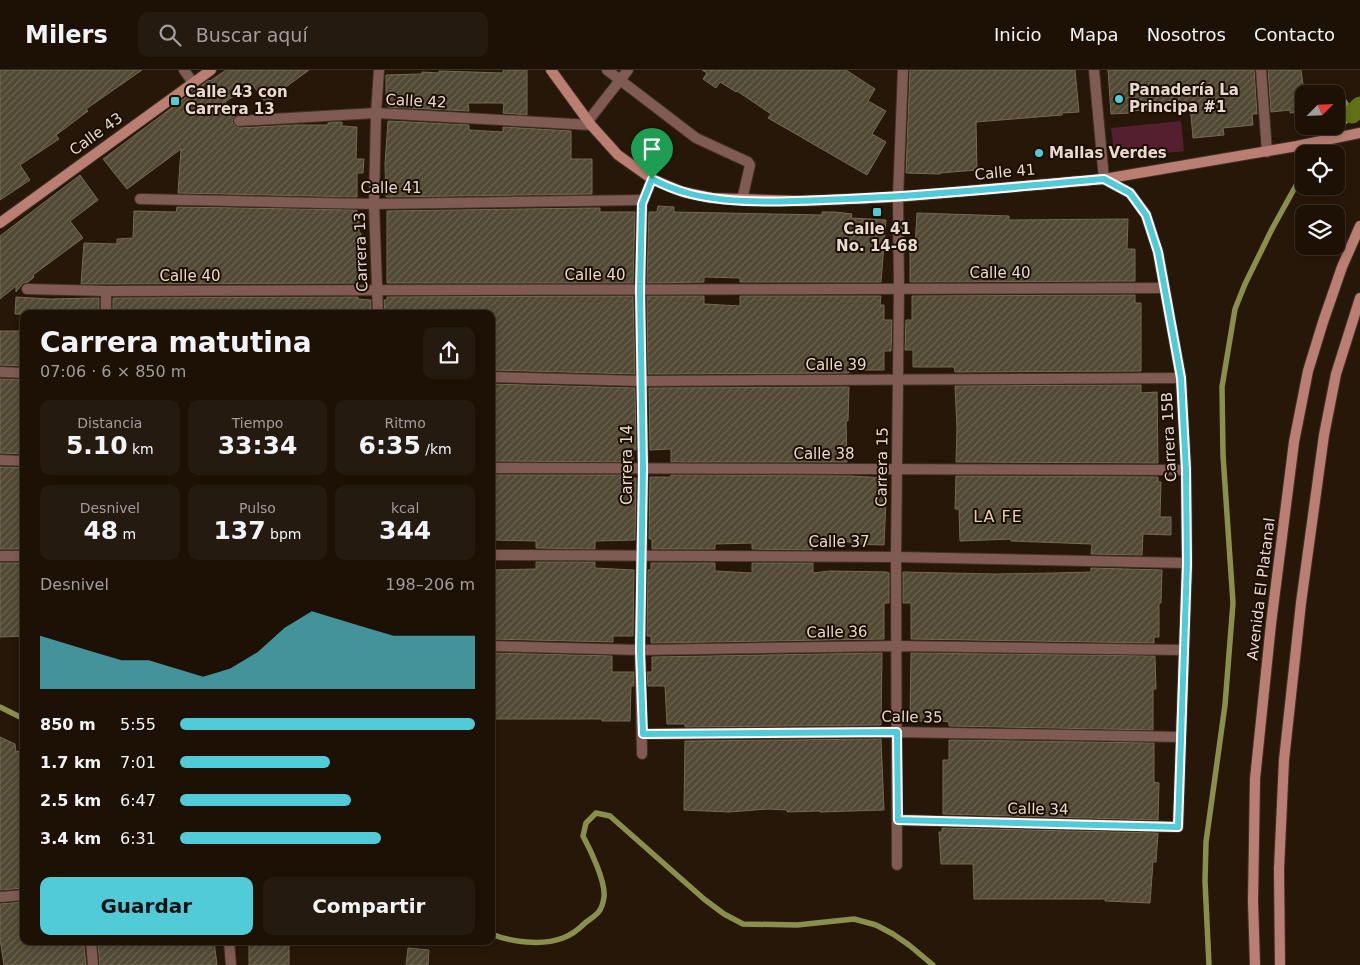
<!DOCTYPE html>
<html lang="es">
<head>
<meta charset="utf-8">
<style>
  body { margin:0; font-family:"DejaVu Sans",sans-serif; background:#251a10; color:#f1f3f6; height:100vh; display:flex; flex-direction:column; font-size:19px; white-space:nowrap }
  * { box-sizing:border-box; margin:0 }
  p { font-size:16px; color:#a09d9b }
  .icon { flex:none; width:28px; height:28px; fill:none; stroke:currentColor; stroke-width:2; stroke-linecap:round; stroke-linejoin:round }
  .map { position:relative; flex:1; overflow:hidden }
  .sheet { position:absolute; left:20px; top:240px; width:475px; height:635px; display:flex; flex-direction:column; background:#1d1106; border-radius:10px; box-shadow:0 2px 8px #0003,0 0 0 1px #3b3128 }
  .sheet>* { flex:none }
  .needle { width:32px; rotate:66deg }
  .tools { position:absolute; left:1295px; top:15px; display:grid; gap:10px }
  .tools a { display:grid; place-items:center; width:50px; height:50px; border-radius:10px; background:#1d1106; box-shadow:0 2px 8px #0003,0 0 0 1px #3b3128; font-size:25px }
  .pin { position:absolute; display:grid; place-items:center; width:42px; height:42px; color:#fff; margin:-51px -21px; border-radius:50% 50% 50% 0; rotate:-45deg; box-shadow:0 0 5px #0007 }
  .pin .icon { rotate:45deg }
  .round { display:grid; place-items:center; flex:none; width:52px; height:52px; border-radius:10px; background:#251a10 }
  .headline { display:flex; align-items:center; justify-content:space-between; height:85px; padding:0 20px }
  h1 { font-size:28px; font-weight:700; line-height:38px }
  .stats { display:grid; grid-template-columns:repeat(3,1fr); gap:8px; height:85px; padding:5px 20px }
  .stats div { display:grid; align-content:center; border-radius:10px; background:#251a10; text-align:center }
  .stats b { font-size:25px; font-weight:700 }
  .stats small { font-size:14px; font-weight:400 }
  .stats p { font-size:14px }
  .chart { height:140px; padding:10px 20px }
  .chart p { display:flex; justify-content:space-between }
  .chart svg { width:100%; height:90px; margin-top:5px; fill:#52cbd9; opacity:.7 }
  .cta { display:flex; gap:10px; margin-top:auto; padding:10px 20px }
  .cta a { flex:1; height:58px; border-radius:10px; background:#52cbd9; color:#111; font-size:20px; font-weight:700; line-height:58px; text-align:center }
  .cta a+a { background:#251a10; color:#f1f3f6 }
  ul { padding:0 20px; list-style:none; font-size:16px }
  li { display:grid; grid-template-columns:80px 60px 1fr; align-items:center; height:38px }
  li i { height:12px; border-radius:6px; background:#52cbd9 }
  header { display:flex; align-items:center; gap:30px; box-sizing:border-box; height:70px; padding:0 25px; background:#1d1106; border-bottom:1px solid #3b3128 }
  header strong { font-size:24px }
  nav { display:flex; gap:28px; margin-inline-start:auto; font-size:18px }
  .search { width:350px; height:45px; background:#251a10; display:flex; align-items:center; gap:12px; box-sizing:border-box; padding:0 18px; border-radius:10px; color:#a09d9b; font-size:19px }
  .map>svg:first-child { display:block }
</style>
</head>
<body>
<header>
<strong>Milers</strong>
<div class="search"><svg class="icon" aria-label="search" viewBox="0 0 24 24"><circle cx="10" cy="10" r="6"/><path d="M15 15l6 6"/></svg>Buscar aquí</div>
<nav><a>Inicio</a><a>Mapa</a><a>Nosotros</a><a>Contacto</a></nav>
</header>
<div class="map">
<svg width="1360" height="895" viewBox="0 0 1360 895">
  <defs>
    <pattern id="building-hatch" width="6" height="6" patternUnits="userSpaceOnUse" patternTransform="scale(1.25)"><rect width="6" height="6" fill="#514933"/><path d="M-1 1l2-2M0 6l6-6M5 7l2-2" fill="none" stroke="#6a6350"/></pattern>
  </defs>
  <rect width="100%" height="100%" fill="#271708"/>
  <!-- green -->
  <path fill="#54202f" d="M 1181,51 L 1184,81 L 1115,89 L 1111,58 Z"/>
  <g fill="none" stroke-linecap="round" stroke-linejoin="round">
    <!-- stream -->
    <g stroke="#89904e" stroke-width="5.5">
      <path d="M 1316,84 L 1352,44 L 1338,21"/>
      <path d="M 0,637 L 24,649"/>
      <path d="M 491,864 C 511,872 542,876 563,868 C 571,865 579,859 585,853 C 597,844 602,842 604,827 C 606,812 590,779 583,766 L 586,753 L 596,743 L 610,746 L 704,829 L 724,844 L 743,854 L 797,855 L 854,849 L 876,855 L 893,864 L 909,875 L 933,895"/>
      <path d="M 1209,895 L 1205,811 L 1206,772 L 1225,635 L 1233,533 L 1223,385 L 1222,317 L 1235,239 L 1245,214 L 1272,159 L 1304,101"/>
    </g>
    <!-- canal -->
    <path stroke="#617116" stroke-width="19" d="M 1352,44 L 1360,36"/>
  </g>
  <!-- building -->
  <g fill="url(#building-hatch)" stroke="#736a53">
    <path d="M 0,0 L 142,0 L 86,39 L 88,41 L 56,65 L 59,69 L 20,95 L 30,110 L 0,130 Z"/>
    <path d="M 226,0 L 309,0 L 279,22 L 280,23 L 266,33 L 252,14 L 225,32 L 235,46 L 232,51 L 233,54 L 239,58 L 294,55 L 328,55 L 328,53 L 337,52 L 342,52 L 342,56 L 357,57 L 356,89 L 364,89 L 363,103 L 357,103 L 357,127 L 178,123 L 181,79 L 127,119 L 103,89 L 209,10 L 210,11 Z"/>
    <path d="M 503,0 L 527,0 L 527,45 L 503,43 L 504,33 L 468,33 L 469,41 L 388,37 L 389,34 L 386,35 L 386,5 L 422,4 L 422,2 L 439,3 L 439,1 L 503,3 Z"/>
    <path d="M 702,0 L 846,0 L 875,19 L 868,31 L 886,41 L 872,64 L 886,72 L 867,105 L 768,48 L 771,44 L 737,21 L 736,22 L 720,12 L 716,18 L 703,9 L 707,3 Z"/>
    <path d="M 910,0 L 1075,0 L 1079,42 L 1062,43 L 1062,45 L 976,52 L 977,100 L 940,103 L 940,104 L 906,103 Z"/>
    <path d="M 1108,0 L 1254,0 L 1257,44 L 1252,44 L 1253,55 L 1223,58 L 1224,65 L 1193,68 L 1190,35 L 1163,36 L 1163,39 L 1129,41 L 1130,43 L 1111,44 Z"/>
    <path d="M 1268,0 L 1301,0 L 1304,21 L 1304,42 L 1290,43 L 1290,40 L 1271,42 Z"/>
    <path d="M 388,51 L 469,55 L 469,60 L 503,62 L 503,57 L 571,61 L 571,89 L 592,89 L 592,124 L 386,127 L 385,94 Z"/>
    <path d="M 80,105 L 98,130 L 70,151 L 83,168 L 33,205 L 34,207 L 28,212 L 23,213 L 16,222 L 16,216 L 0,229 L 0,166 Z"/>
    <path d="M 658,136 L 674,137 L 674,142 L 822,145 L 822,142 L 835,142 L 852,144 L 851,148 L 886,150 L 881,212 L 740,212 L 740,208 L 704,207 L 704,212 L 647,213 L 649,142 L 657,142 Z"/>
    <path d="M 177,137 L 357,140 L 357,146 L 359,146 L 359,163 L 361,163 L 358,213 L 81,214 L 84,173 L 117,174 L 117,169 L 133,168 L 134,141 L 176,142 Z"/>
    <path d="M 592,138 L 600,138 L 600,142 L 635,142 L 633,213 L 387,213 L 387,141 Z"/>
    <path d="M 917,143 L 1009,146 L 1009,150 L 1128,149 L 1127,179 L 1135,179 L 1135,211 L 910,212 L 910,178 L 915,178 Z"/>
    <path d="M 1135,225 L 1135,233 L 1141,233 L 1141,301 L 955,302 L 954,297 L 913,297 L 913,280 L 905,280 L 906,250 L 912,250 L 912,226 Z"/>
    <path d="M 633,226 L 635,304 L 491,300 L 491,244 L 385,244 L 384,230 L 387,230 L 387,227 Z"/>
    <path d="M 647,226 L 704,226 L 704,234 L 740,236 L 740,226 L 881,226 L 880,235 L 884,235 L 884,250 L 892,250 L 891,281 L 884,281 L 884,300 L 849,300 L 849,303 L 648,304 Z"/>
    <path d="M 16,227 L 50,229 L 99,228 L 99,244 L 15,244 Z"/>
    <path d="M 358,227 L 358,229 L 371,230 L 371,244 L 113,244 L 113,228 Z"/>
    <path d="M 0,261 L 24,261 L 24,296 L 0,295 Z"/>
    <path d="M 0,309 L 24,310 L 24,384 L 0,383 Z"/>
    <path d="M 491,314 L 635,318 L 636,380 L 633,380 L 633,392 L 491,391 Z"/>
    <path d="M 1141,315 L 1141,323 L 1157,322 L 1158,393 L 956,392 L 957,359 L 955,316 Z"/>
    <path d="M 849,317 L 848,351 L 846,351 L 847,392 L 671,392 L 671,379 L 650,380 L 649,318 Z"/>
    <path d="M 0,397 L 24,398 L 24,479 L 0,479 Z"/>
    <path d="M 491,405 L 633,405 L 633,408 L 636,408 L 635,470 L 595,471 L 595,479 L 536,478 L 536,471 L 492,470 Z"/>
    <path d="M 671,405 L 851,406 L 887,408 L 884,475 L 851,474 L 851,472 L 814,472 L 812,474 L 812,480 L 752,479 L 752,473 L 715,474 L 715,479 L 652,479 L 652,469 L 649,469 L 650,407 L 671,407 Z"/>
    <path d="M 956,406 L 1158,407 L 1158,412 L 1161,412 L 1160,447 L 1171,447 L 1171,465 L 1143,464 L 1142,485 L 1091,484 L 1092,474 L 1011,471 L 1011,469 L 960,471 L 959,439 L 955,439 Z"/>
    <path d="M 536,492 L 595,492 L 595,498 L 634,500 L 633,566 L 613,566 L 613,572 L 491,569 L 491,500 L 536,499 Z"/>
    <path d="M 0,493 L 24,493 L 24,566 L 0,567 Z"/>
    <path d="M 651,493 L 715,493 L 715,501 L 752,503 L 752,493 L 813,493 L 813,503 L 830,501 L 887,502 L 889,503 L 889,533 L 884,533 L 884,569 L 651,573 L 651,566 L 647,566 L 648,500 L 651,500 Z"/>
    <path d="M 1091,498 L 1162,500 L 1161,533 L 1159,533 L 1159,567 L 1154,567 L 1154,573 L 911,569 L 911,533 L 903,533 L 903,502 L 995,504 L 1054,503 L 1091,502 Z"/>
    <path d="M 491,583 L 612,586 L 612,602 L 634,602 L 634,616 L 631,616 L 630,651 L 602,651 L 602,649 L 491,649 Z"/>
    <path d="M 882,583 L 881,655 L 685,657 L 685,654 L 667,654 L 665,616 L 648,616 L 647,602 L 652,602 L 652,587 Z"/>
    <path d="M 911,583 L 1155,586 L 1156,619 L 1153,619 L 1153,660 L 949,656 L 949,652 L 943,651 L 910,651 Z"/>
    <path d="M 0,667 L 15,674 L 16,682 L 19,681 L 24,721 L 24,818 L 0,820 Z"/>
    <path d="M 881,669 L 884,740 L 820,742 L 820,741 L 787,742 L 787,740 L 768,739 L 729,742 L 684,740 L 685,671 Z"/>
    <path d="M 949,670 L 1154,673 L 1154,712 L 1159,713 L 1158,750 L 943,744 L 943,690 L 949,690 Z"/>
    <path d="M 942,758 L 1158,763 L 1156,792 L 1153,792 L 1150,833 L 1105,831 L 1105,829 L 974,829 L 973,794 L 941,794 L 939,762 L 942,762 Z"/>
    <path d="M 24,832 L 24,871 L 82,871 L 82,875 L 84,875 L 86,895 L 4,895 L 0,869 L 0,834 Z"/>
    <path d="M 127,871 L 214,871 L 217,895 L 100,895 L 98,874 Z"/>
    <rect x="249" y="871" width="40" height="24"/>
    <path d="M 408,878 L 429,880 L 428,895 L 406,895 Z"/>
  </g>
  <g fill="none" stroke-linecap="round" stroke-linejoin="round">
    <defs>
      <g id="minor">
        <path d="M 184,0 L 193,13"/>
        <path d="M 607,0 L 696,68 L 748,92 L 750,95 L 742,130"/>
        <path d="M 1261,0 L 1267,82"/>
        <path d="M 239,51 L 376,43 L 591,55"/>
        <path d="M 588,51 L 628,0"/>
        <path d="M 140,129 L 374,134 L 643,130"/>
        <path d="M 27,219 L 106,221 L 1164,218"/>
        <path d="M 106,221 L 106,244"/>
        <path d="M 378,244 L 374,134 L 376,43 L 379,0"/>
        <path d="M 0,302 L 24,303"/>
        <path d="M 491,307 L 641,311 L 1181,308"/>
        <path d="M 0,390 L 24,391"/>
        <path d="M 491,398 L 1186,400"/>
        <path d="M 491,485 L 896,487 L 1187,493"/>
        <path d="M 0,486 L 24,486"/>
        <path d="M 491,576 L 640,580 L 897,576 L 1184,580"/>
        <path d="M 643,664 L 897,662 L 1181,667"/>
        <path d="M 642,684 L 640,580 L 643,399 L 640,220 L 642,134 L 652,109"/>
        <path d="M 898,750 L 1178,757 L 1187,493 L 1186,400 L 1181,308 L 1158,182 L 1146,145 L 1130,123 L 1104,109"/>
        <path d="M 897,795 L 896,487 L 899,218 L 898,127 L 903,0"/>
        <path d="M 0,827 L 24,825"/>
        <path d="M 91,871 L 93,895"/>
        <path d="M 229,871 L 231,895"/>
      </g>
      <path id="tertiary" d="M 1094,0 L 1104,109"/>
      <g id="secondary">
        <path d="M 551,0 L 591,55 L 618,85 L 652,109 L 683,122 L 712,128 L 801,131 L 898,127 L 1104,109 L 1297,76 L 1360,63"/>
        <path d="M 0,153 L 211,0"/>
        <path d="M 1255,895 L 1253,831 L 1255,709 L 1271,554 L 1294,372 L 1308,301 L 1323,252 L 1342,197 L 1360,156"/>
        <path d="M 1280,895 L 1279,799 L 1284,690 L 1301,533 L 1324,365 L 1336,304 L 1360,228"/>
      </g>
    </defs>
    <!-- minor casing -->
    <use href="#minor" stroke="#423224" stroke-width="12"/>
    <!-- tertiary casing -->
    <use href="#tertiary" stroke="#423224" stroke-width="12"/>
    <!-- secondary casing -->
    <use href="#secondary" stroke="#423224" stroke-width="12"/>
    <!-- minor -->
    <use href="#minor" stroke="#805b53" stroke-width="10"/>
    <!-- tertiary -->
    <use href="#tertiary" stroke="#805b53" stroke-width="10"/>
    <!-- secondary -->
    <use href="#secondary" stroke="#ba7f72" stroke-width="10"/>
  </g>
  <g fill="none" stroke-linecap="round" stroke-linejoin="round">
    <defs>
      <path id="route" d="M 652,109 C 662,114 673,119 684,122 C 730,136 797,131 846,129 C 932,126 1018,116 1104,109 L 1130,123 L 1146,145 L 1158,182 L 1181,308 L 1186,400 L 1187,493 L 1178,757 L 898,750 L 897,662 L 643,664 L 640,580 L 643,399 L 640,220 L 642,134 Z"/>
    </defs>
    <!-- route casing -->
    <use href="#route" stroke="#fff" stroke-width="10"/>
    <!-- route -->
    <use href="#route" stroke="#52cbd9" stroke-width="6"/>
  </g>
  <!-- markers -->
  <g fill="#52cbd9" stroke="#1d0e02" stroke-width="2">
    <circle cx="1119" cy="29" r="5"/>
    <rect x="170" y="26" width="10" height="10" rx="2.5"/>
    <circle cx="1039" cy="83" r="5"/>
    <rect x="872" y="137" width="10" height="10" rx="2.5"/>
  </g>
  <g text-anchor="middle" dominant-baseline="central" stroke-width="4" stroke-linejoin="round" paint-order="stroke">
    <!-- poi labels -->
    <g font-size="15" font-weight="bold" fill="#e6dad1" stroke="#1d0e02" text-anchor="start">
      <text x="1129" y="20">Panadería La<tspan x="1129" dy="17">Principa #1</tspan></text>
      <text x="185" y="22">Calle 43 con<tspan x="185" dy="17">Carrera 13</tspan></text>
      <text x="1049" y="83">Mallas Verdes</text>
      <text x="877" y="159" text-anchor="middle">Calle 41<tspan x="877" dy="17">No. 14-68</tspan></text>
    </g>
    <!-- street labels -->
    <g font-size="15" fill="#e6dad1" stroke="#1d0e02">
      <text transform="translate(416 31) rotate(3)">Calle 42</text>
      <text transform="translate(96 64) rotate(-36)">Calle 43</text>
      <text transform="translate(1005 102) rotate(-5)">Calle 41</text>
      <text x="391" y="118">Calle 41</text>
      <text transform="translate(361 182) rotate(-92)">Carrera 13</text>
      <text x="1000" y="203">Calle 40</text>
      <text x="595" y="205">Calle 40</text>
      <text x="190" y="206">Calle 40</text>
      <text x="836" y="295">Calle 39</text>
      <text transform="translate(1169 367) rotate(-93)">Carrera 15B</text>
      <text x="824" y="384">Calle 38</text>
      <text transform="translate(627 395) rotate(-90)">Carrera 14</text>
      <text transform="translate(882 397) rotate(-89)">Carrera 15</text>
      <text x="839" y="472">Calle 37</text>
      <text transform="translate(1261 519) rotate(-83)">Avenida El Platanal</text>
      <text transform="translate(837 562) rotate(-1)">Calle 36</text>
      <text transform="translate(912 647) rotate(1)">Calle 35</text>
      <text transform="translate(1038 739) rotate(1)">Calle 34</text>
    </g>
    <!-- neighbourhood labels -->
    <g font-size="16" letter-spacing="1" fill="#e4cebb" stroke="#1d0e02">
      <text x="998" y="446">LA FE</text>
    </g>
  </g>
</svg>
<div class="tools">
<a><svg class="needle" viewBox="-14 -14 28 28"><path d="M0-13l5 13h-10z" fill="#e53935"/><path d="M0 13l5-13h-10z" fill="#a09d9b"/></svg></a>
<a><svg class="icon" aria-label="locate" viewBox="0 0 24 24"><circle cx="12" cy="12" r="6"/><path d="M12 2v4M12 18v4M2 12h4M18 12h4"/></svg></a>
<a><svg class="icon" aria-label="layers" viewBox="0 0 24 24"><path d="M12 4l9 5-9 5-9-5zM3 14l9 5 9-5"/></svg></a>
</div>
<div class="pin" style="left:652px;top:109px;background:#1e9e55"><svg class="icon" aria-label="arrive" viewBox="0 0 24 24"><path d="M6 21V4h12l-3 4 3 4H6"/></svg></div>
<section class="sheet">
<div class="headline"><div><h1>Carrera matutina</h1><p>07:06 · 6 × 850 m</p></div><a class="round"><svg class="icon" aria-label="share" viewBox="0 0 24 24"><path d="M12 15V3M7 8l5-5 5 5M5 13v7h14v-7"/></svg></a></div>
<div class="stats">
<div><p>Distancia</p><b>5.10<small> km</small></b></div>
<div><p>Tiempo</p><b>33:34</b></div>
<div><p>Ritmo</p><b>6:35<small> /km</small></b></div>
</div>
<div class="stats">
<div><p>Desnivel</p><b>48<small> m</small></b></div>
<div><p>Pulso</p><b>137<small> bpm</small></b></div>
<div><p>kcal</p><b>344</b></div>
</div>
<div class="chart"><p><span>Desnivel</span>198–206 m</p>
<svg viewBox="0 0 160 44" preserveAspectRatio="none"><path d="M0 44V18L10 22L20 26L30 30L40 30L50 34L60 38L70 34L80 26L90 14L100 6L110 10L120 14L130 18L140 18L150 18L160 18V44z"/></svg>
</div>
<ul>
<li><b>850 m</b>5:55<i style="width:100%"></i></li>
<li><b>1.7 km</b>7:01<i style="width:51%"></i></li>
<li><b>2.5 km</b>6:47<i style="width:58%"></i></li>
<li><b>3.4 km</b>6:31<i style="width:68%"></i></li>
</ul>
<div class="cta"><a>Guardar</a><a>Compartir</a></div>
</section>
</div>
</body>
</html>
